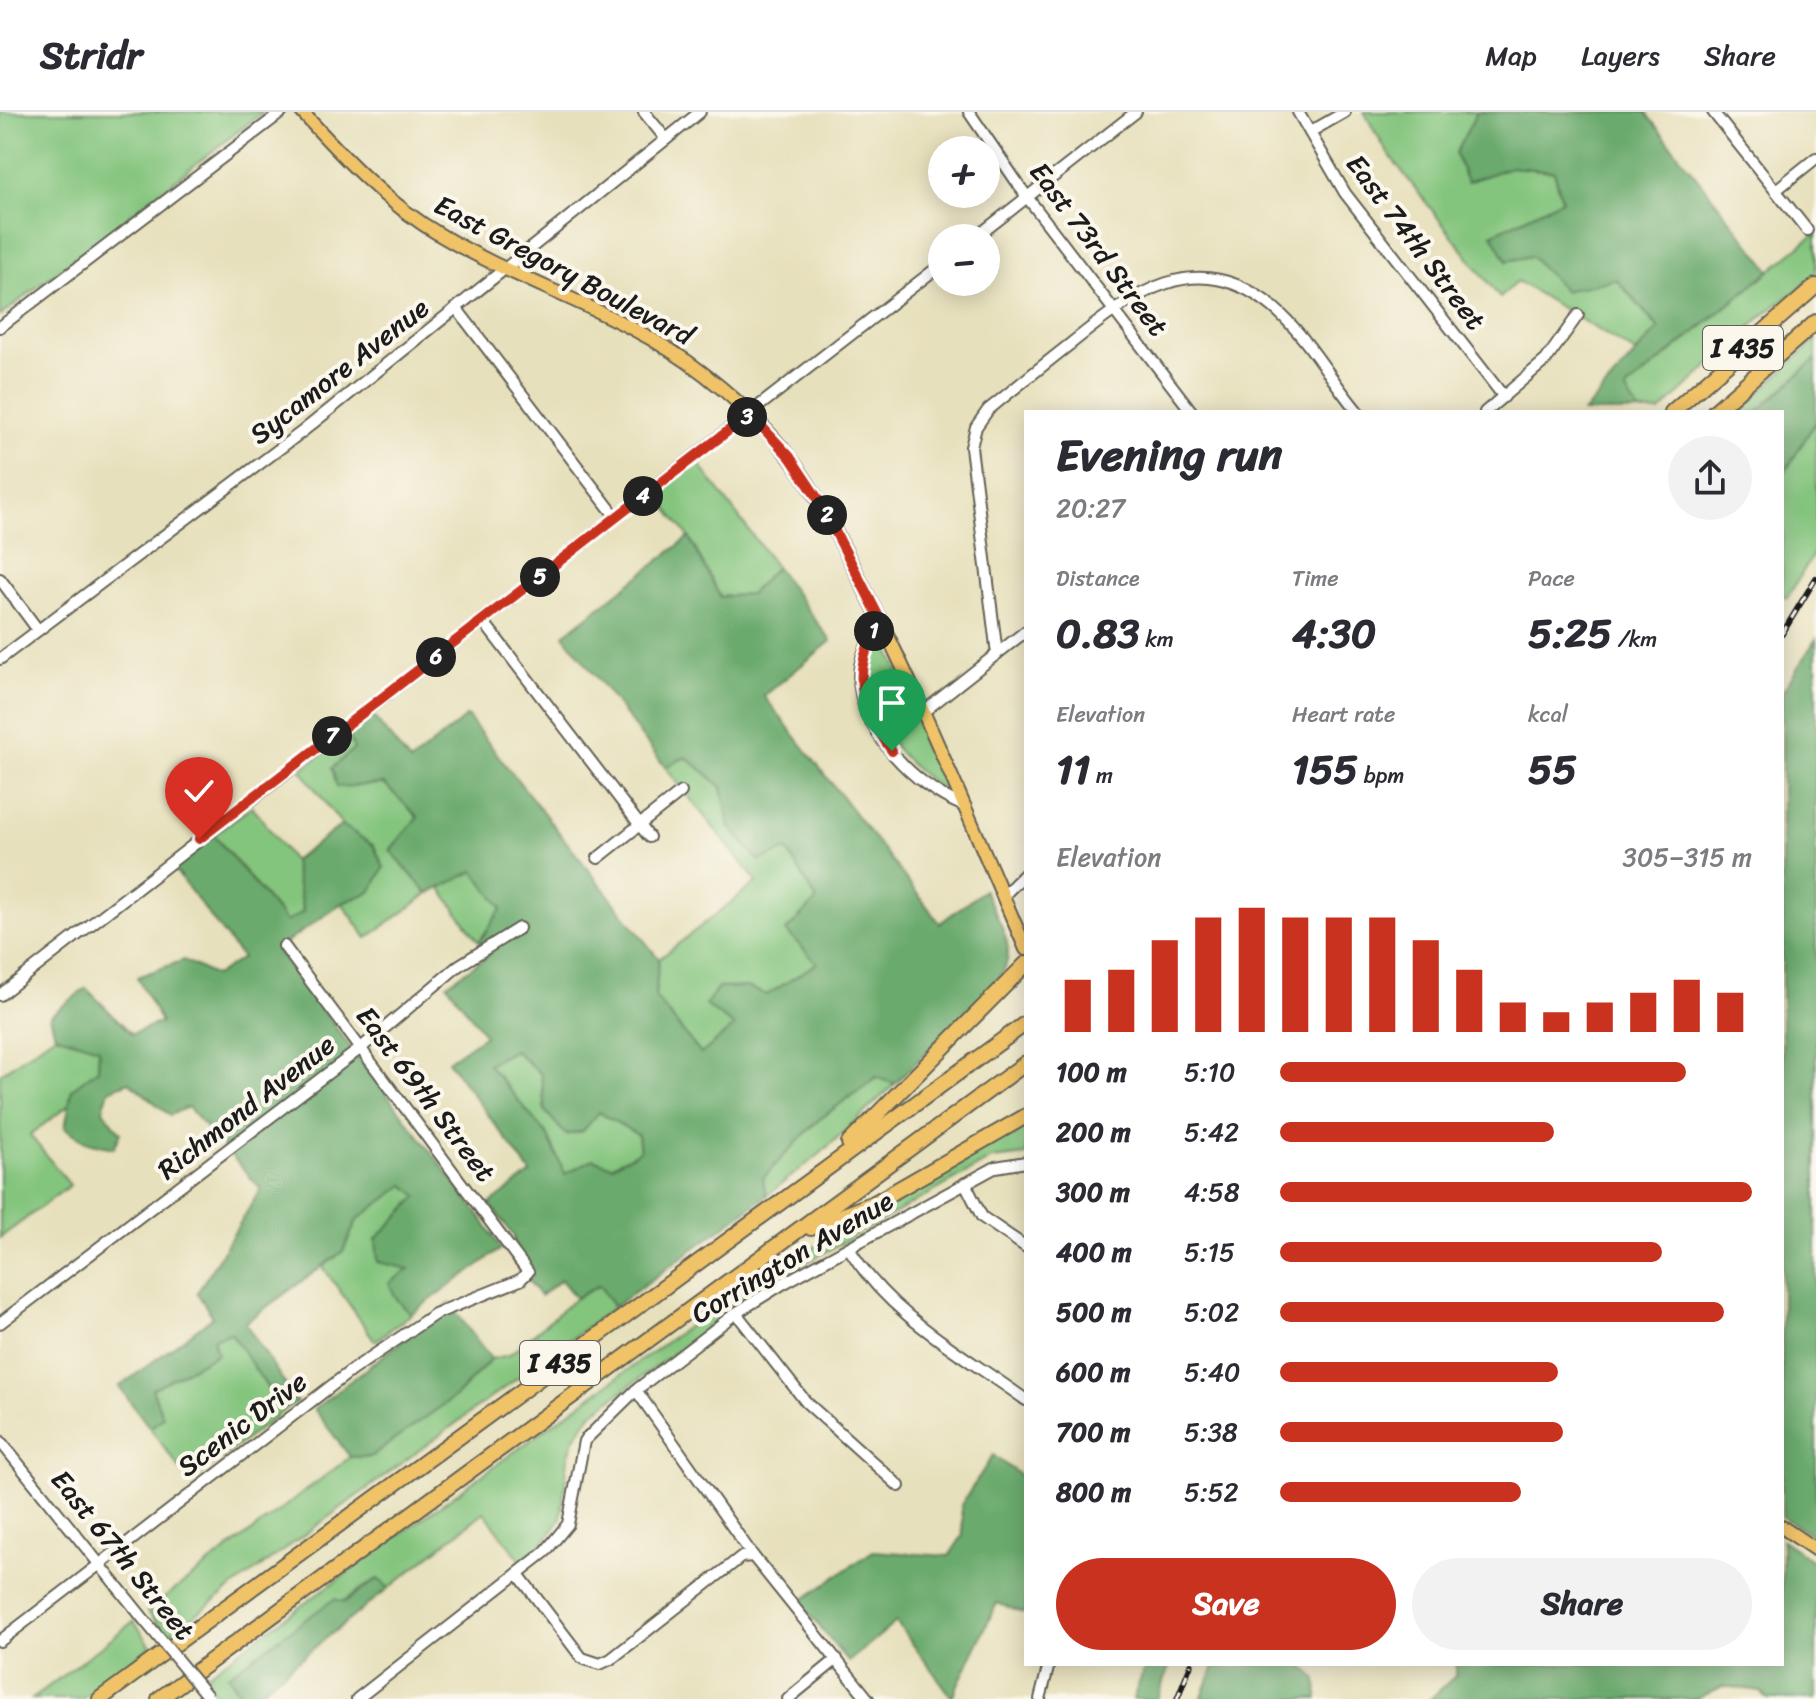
<!DOCTYPE html>
<html lang="en">
<head>
<meta charset="utf-8">
<style>
  body { margin:0; font-family:Sriracha,sans-serif; background:#f2f2f3; color:#2b2b33; height:100vh; display:flex; flex-direction:column; font-size:30px; white-space:nowrap }
  * { box-sizing:border-box; margin:0 }
  p { font-size:26px; color:#7c7c81 }
  .icon { flex:none; width:44px; height:44px; fill:none; stroke:currentColor; stroke-width:2; stroke-linecap:round; stroke-linejoin:round }
  .map { position:relative; flex:1; overflow:hidden }
  .side { position:absolute; left:1024px; top:298px; width:760px; height:1256px; display:flex; flex-direction:column; background:#fff; border-radius:0px; box-shadow:0 4px 20px #0003 }
  .side>* { flex:none }
  .controls { position:absolute; left:928px; top:24px; display:grid; gap:16px }
  .controls a { display:grid; place-items:center; width:72px; height:72px; border-radius:50%; background:#fff; box-shadow:0 4px 20px #0003; font-size:40px }
  .pin { position:absolute; display:grid; place-items:center; width:68px; height:68px; color:#fff; margin:-82px -34px; border-radius:50% 50% 50% 0; rotate:-45deg; box-shadow:0 0 8px #0007 }
  .pin .icon { rotate:45deg }
  .km { position:absolute; width:40px; height:40px; margin:-20px; border-radius:50%; background:#222; color:#fff; font-size:22px; line-height:40px; text-align:center }
  .round { display:grid; place-items:center; flex:none; width:84px; height:84px; border-radius:42px; background:#f2f2f3 }
  .summary { display:flex; align-items:center; justify-content:space-between; height:136px; padding:0 32px }
  h1 { font-size:44px; font-weight:700; line-height:60px }
  .stats { display:grid; grid-template-columns:repeat(3,1fr); gap:12px; height:136px; padding:8px 32px }
  .stats div { display:grid; align-content:center }
  .stats b { font-size:40px; font-weight:700 }
  .stats small { font-size:22px; font-weight:400 }
  .stats p { font-size:22px }
  .chart { height:224px; padding:16px 32px }
  .chart p { display:flex; justify-content:space-between }
  .chart svg { width:100%; height:144px; margin-top:8px; stroke:#c8321e; stroke-width:6 }
  .action { display:flex; gap:16px; margin-top:auto; padding:16px 32px }
  .action a { flex:1; height:92px; border-radius:48px; background:#c8321e; color:#fff; font-size:32px; font-weight:700; line-height:92px; text-align:center }
  .action a+a { background:#f2f2f3; color:#2b2b33 }
  ul { padding:0 32px; list-style:none; font-size:26px }
  li { display:grid; grid-template-columns:128px 96px 1fr; align-items:center; height:60px }
  li i { height:20px; border-radius:10px; background:#c8321e }
  header { display:flex; align-items:center; gap:48px; box-sizing:border-box; height:112px; padding:0 40px; background:#fff; border-bottom:2px solid #e1e1e2 }
  header strong { font-size:38px }
  nav { display:flex; gap:44px; margin-inline-start:auto; font-size:28px }
  .map>svg:first-child { display:block }
</style>
</head>
<body>
<header>
<strong>Stridr</strong>
<nav><a>Map</a><a>Layers</a><a>Share</a></nav>
</header>
<div class="map">
<svg width="1816" height="1587" viewBox="0 0 1816 1587">
  <rect width="100%" height="100%" fill="#fbf7ec"/>
  <filter id="ink" filterUnits="userSpaceOnUse"><feTurbulence type="fractalNoise" baseFrequency=".0125" numOctaves="2"/><feDisplacementMap in="SourceGraphic" scale="16" xChannelSelector="R" yChannelSelector="G"/><feConvolveMatrix kernelMatrix="1 2 1 2 8 2 1 2 1" color-interpolation-filters="sRGB"/></filter>
  <filter id="wash" filterUnits="userSpaceOnUse"><feTurbulence type="fractalNoise" baseFrequency=".006" numOctaves="4" result="noise"/><feDisplacementMap in="SourceGraphic" scale="32" xChannelSelector="R" yChannelSelector="G"/><feGaussianBlur stdDeviation="1.8" result="paint"/><feColorMatrix in="noise" values="0 0 0 0 0 0 0 0 0 0 0 0 0 0 0 0 0 1.4 0 .05"/><feComposite in="paint" operator="in"/></filter>
  <g filter="url(#wash)">
    <rect width="100%" height="100%" fill="#e7e0bc"/>
    <!-- green -->
    <g fill="#84c57e" stroke="#50704d" stroke-width="2">
      <path d="M 0,0 L 263,0 L 0,204 Z"/>
      <path d="M 1364,0 L 1477,0 L 1455,42 L 1511,55 L 1554,59 L 1562,88 L 1492,122 L 1531,144 L 1565,178 L 1616,167 L 1659,217 L 1636,241 L 1517,169 L 1500,186 L 1387,40 Z"/>
      <path d="M 1816,121 L 1816,163 L 1761,205 L 1660,300 L 1639,300 L 1625,278 Z"/>
      <path d="M 1816,228 L 1816,247 L 1757,300 L 1739,300 Z"/>
      <path d="M 1816,309 L 1816,438 L 1787,486 L 1782,484 L 1782,365 Z"/>
      <path d="M 697,349 L 776,455 L 750,482 L 720,485 L 689,425 L 656,382 Z"/>
      <path d="M 878,523 L 883,525 L 951,677 L 950,682 C 899,653 842,585 878,523 Z"/>
      <path d="M 348,622 L 355,637 L 418,706 L 390,738 L 428,782 L 367,826 L 342,791 L 370,780 L 384,756 L 374,734 L 342,713 L 301,658 Z"/>
      <path d="M 686,645 L 722,675 L 730,715 L 759,748 L 787,737 L 817,789 L 817,851 L 767,883 L 747,875 L 734,914 L 701,943 L 655,885 L 659,847 L 757,770 L 665,655 Z"/>
      <path d="M 252,694 L 293,749 L 303,800 L 286,810 L 214,723 Z"/>
      <path d="M 475,759 L 502,796 L 479,830 L 439,774 Z"/>
      <path d="M 55,923 L 99,936 L 98,957 L 72,977 L 69,993 L 30,1023 L 70,1073 L 0,1126 L 0,962 Z"/>
      <path d="M 514,938 L 541,962 L 545,999 L 583,1019 L 598,1000 L 638,1023 L 640,1039 L 611,1054 L 593,1047 L 565,1062 L 548,1024 L 487,952 Z"/>
      <path d="M 877,965 L 895,972 L 820,1042 L 766,1084 L 762,1066 L 816,1010 Z"/>
      <path d="M 1026,1012 L 1026,1043 L 992,1047 L 769,1172 L 591,1302 L 574,1327 L 568,1346 L 561,1407 L 545,1429 L 522,1450 L 484,1400 L 389,1476 L 377,1467 L 228,1563 L 242,1587 L 220,1587 L 203,1565 L 727,1186 Z"/>
      <path d="M 404,1072 L 418,1084 L 410,1157 L 396,1186 L 411,1202 L 375,1229 L 323,1155 L 343,1139 L 357,1108 Z"/>
      <path d="M 600,1173 L 614,1195 L 168,1523 L 147,1499 L 350,1345 L 370,1345 L 457,1283 L 491,1247 L 509,1243 L 576,1186 Z"/>
      <path d="M 231,1221 L 283,1299 L 190,1370 L 150,1316 L 163,1305 L 152,1277 L 217,1242 L 213,1227 Z"/>
      <path d="M 134,1509 L 151,1534 L 82,1587 L 32,1587 Z"/>
    </g>
    <!-- forest -->
    <g fill="#6baa6d" stroke="#446344" stroke-width="2" fill-rule="evenodd">
      <path d="M 1477,0 L 1645,0 L 1770,158 L 1625,278 L 1639,300 L 1584,300 L 1659,216 L 1616,167 L 1565,179 L 1531,144 L 1507,149 L 1492,122 L 1562,88 L 1554,59 L 1511,55 L 1467,70 L 1455,42 Z"/>
      <path d="M 1816,247 L 1816,309 L 1782,365 L 1782,300 L 1757,300 Z"/>
      <path d="M 689,425 L 720,485 L 750,482 L 776,455 L 831,529 L 764,584 L 940,811 L 984,778 C 997,808 1021,837 999,866 L 895,972 L 876,965 L 816,1010 L 763,1066 L 766,1084 L 614,1195 L 599,1173 L 576,1186 L 561,1168 L 540,1184 L 513,1148 L 514,1124 L 490,1092 L 531,1061 L 448,949 L 485,923 L 447,872 L 489,843 L 479,830 L 502,796 L 474,759 L 428,782 L 390,738 L 418,705 L 384,672 L 337,675 L 332,656 L 354,637 L 348,622 L 373,604 L 410,650 L 467,604 L 659,847 L 655,885 L 701,942 L 734,914 L 705,893 L 718,876 L 747,875 L 767,883 L 817,851 L 786,819 L 817,788 L 787,738 L 759,749 L 730,715 L 722,675 L 686,645 L 665,655 L 564,523 ZM 514,938 L 541,962 L 545,999 L 566,1023 L 583,1019 L 599,1000 L 638,1023 L 640,1039 L 612,1054 L 593,1047 L 565,1062 L 548,1024 L 488,952 Z"/>
      <path d="M 1816,527 L 1816,1426 L 1782,1405 L 1782,580 Z"/>
      <path d="M 342,713 L 374,734 L 384,756 L 370,780 L 342,791 L 276,838 L 481,1105 L 501,1137 L 411,1202 L 396,1186 L 389,1171 L 409,1157 L 378,1150 L 376,1127 L 418,1084 L 404,1073 L 357,1108 L 343,1139 L 245,1211 L 297,1290 L 283,1299 L 231,1221 L 213,1227 L 217,1242 L 152,1277 L 163,1305 L 150,1316 L 119,1275 L 213,1205 L 197,1181 L 261,1077 L 188,995 L 170,1003 L 129,970 L 109,978 L 103,998 L 121,1021 L 114,1036 L 87,1030 L 65,1016 L 72,977 L 98,957 L 99,936 L 55,923 L 50,904 L 86,876 L 132,922 L 161,910 L 137,865 L 184,848 L 215,864 L 242,846 L 173,756 L 214,723 L 286,810 L 303,800 L 293,749 Z"/>
      <path d="M 450,1192 L 491,1247 L 457,1283 L 370,1345 L 350,1345 L 314,1297 Z"/>
      <path d="M 993,1343 L 1026,1368 L 1026,1502 L 997,1491 L 952,1585 L 896,1510 L 848,1550 L 800,1490 L 873,1439 L 949,1444 L 963,1423 L 961,1393 Z"/>
      <path d="M 1782,1428 L 1816,1451 L 1816,1587 L 1767,1587 L 1760,1579 L 1723,1574 L 1697,1587 L 1430,1587 L 1456,1563 L 1456,1552 L 1782,1552 Z"/>
      <path d="M 378,1467 L 389,1476 L 250,1587 L 242,1587 L 228,1563 L 334,1487 L 345,1490 Z"/>
      <path d="M 1146,1552 L 1170,1552 L 1157,1587 L 1133,1587 Z"/>
      <path d="M 1215,1552 L 1301,1552 L 1317,1568 L 1318,1587 L 1201,1587 Z"/>
    </g>
  </g>
  <g filter="url(#ink)">
    <g fill="none" stroke-linecap="round" stroke-linejoin="round">
      <defs>
        <g id="minor">
          <path d="M 644,0 L 666,27"/>
          <path d="M 969,0 L 1027,85 L 1192,300"/>
          <path d="M 1298,0 L 1345,81 L 1504,285"/>
          <path d="M 1713,0 L 1807,118"/>
          <path d="M 1310,20 L 1345,0"/>
          <path d="M 1776,78 L 1816,46"/>
          <path d="M 975,126 L 1136,0"/>
          <path d="M 457,197 L 616,405"/>
          <path d="M 0,215 L 282,0"/>
          <path d="M 1485,300 L 1546,248 L 1578,203"/>
          <path d="M 0,467 L 38,518"/>
          <path d="M 880,507 C 871,525 859,544 859,565 C 860,619 915,674 962,693"/>
          <path d="M 483,509 L 649,725"/>
          <path d="M 997,542 L 971,335 L 976,315 L 988,298 C 1015,276 1042,254 1069,233 C 1131,183 1197,131 1274,196 C 1307,224 1330,267 1358,300"/>
          <path d="M 0,547 L 303,319 L 700,0"/>
          <path d="M 923,600 L 1026,519"/>
          <path d="M 598,746 L 681,680"/>
          <path d="M 1003,784 L 1026,761"/>
          <path d="M 0,883 L 942,152"/>
          <path d="M 965,1071 L 982,1105 L 1026,1135"/>
          <path d="M 849,1136 C 888,1203 964,1243 1026,1288"/>
          <path d="M 736,1201 L 806,1290 L 899,1374"/>
          <path d="M 0,1211 L 361,936 L 458,854 L 519,816"/>
          <path d="M 636,1278 L 753,1444 L 868,1587"/>
          <path d="M 0,1329 L 146,1510"/>
          <path d="M 518,1462 L 582,1546 L 600,1552 L 611,1547 L 741,1445 L 753,1444"/>
          <path d="M 0,1529 L 352,1258 L 435,1202 L 520,1168 L 528,1160 L 284,834"/>
          <path d="M 357,1587 L 545,1440 L 568,1412 L 584,1329 L 636,1278 L 736,1201 L 784,1171 L 996,1055 L 1026,1050"/>
          <path d="M 788,1587 L 837,1547"/>
          <path d="M 1040,1587 L 1049,1552"/>
        </g>
        <g id="major">
          <path d="M 302,0 C 345,47 387,92 442,124 C 527,174 626,201 704,262 C 735,286 766,315 791,347 C 821,387 842,433 865,478 C 925,595 973,717 1026,837"/>
          <path d="M 1782,1415 L 1816,1438"/>
        </g>
        <g id="highway">
          <path d="M 1672,300 L 1816,174"/>
          <path d="M 1714,300 L 1816,210"/>
          <path d="M 849,1031 L 1026,852"/>
          <path d="M 811,1116 L 876,1090 L 1026,1004"/>
          <path d="M 100,1587 L 1026,911"/>
          <path d="M 159,1587 L 1026,951"/>
        </g>
      </defs>
      <!-- minor casing -->
      <use href="#minor" stroke="#636154" stroke-width="14"/>
      <!-- major casing -->
      <use href="#major" stroke="#636154" stroke-width="16"/>
      <!-- highway casing -->
      <use href="#highway" stroke="#636154" stroke-width="18"/>
      <!-- minor -->
      <use href="#minor" stroke="#fff" stroke-width="10"/>
      <!-- major -->
      <use href="#major" stroke="#f0c369" stroke-width="12"/>
      <!-- highway -->
      <use href="#highway" stroke="#f0c369" stroke-width="14"/>
      <defs>
        <g id="rail">
          <path d="M 1782,522 L 1816,466"/>
          <path d="M 1177,1587 L 1191,1552"/>
        </g>
      </defs>
      <!-- rail casing -->
      <use href="#rail" stroke="#1c1c1c" stroke-width="6"/>
      <!-- rail -->
      <use href="#rail" stroke="#fbf7ec" stroke-width="3" stroke-dasharray="9" stroke-linecap="butt"/>
      <defs>
        <path id="minor-bridge" d="M 146,1510 L 208,1585"/>
      </defs>
      <!-- minor-bridge casing -->
      <use href="#minor-bridge" stroke="#636154" stroke-width="14" stroke-linecap="butt"/>
      <!-- minor-bridge -->
      <use href="#minor-bridge" stroke="#fff" stroke-width="10"/>
    </g>
  </g>
  <g fill="none" stroke-linecap="round" stroke-linejoin="round" filter="url(#ink)">
    <defs>
      <path id="route" d="M 199,727 L 750,302 L 790,345 L 820,390 L 880,507 C 851,563 857,588 892,639"/>
    </defs>
    <!-- route casing -->
    <use href="#route" stroke="#fff" stroke-width="16"/>
    <!-- route -->
    <use href="#route" stroke="#c8321e" stroke-width="10"/>
  </g>
  <g text-anchor="middle" dominant-baseline="central" stroke-width="8" stroke-linejoin="round" paint-order="stroke">
    <!-- shield labels -->
    <g fill="#fbf7ec" stroke="#5f5e5a" stroke-width="2">
      <rect x="1703" y="214" width="80" height="44" rx="6"/>
      <rect x="520" y="1229" width="80" height="44" rx="6"/>
    </g>
    <g font-size="26" font-weight="bold" fill="#1c1c1c">
      <text x="1743" y="236">I 435</text>
      <text x="560" y="1251">I 435</text>
    </g>
    <!-- street labels -->
    <g font-size="28" fill="#1c1c1c" stroke="#fbf7ec">
      <text transform="translate(1416 130) rotate(53)">East 74th Street</text>
      <text transform="translate(1099 137) rotate(53)">East 73rd Street</text>
      <text transform="translate(564 158) rotate(28)">East Gregory Boulevard</text>
      <text transform="translate(339 259) rotate(-38)">Sycamore Avenue</text>
      <text transform="translate(426 982) rotate(53)">East 69th Street</text>
      <text transform="translate(246 995) rotate(-38)">Richmond Avenue</text>
      <text transform="translate(792 1145) rotate(-31)">Corrington Avenue</text>
      <text transform="translate(242 1312) rotate(-37)">Scenic Drive</text>
      <text transform="translate(123 1443) rotate(51)">East 67th Street</text>
    </g>
  </g>
</svg>
<div class="controls">
<a>+</a>
<a>−</a>
</div>
<div class="pin" style="left:892px;top:639px;background:#1e9e55"><svg class="icon" aria-label="arrive" viewBox="0 0 24 24"><path d="M6 21V4h12l-3 4 3 4H6"/></svg></div>
<div class="pin" style="left:199px;top:727px;background:#d93025"><svg class="icon" aria-label="check" viewBox="0 0 24 24"><path d="M5 12l5 5 9-10"/></svg></div>
<b class="km" style="left:874px;top:519px">1</b>
<b class="km" style="left:827px;top:403px">2</b>
<b class="km" style="left:747px;top:305px">3</b>
<b class="km" style="left:643px;top:384px">4</b>
<b class="km" style="left:540px;top:465px">5</b>
<b class="km" style="left:436px;top:545px">6</b>
<b class="km" style="left:332px;top:624px">7</b>
<section class="side">
<div class="summary"><div><h1>Evening run</h1><p>20:27</p></div><a class="round"><svg class="icon" aria-label="share" viewBox="0 0 24 24"><path d="M12 15V3M7 8l5-5 5 5M5 13v7h14v-7"/></svg></a></div>
<div class="stats">
<div><p>Distance</p><b>0.83<small> km</small></b></div>
<div><p>Time</p><b>4:30</b></div>
<div><p>Pace</p><b>5:25<small> /km</small></b></div>
</div>
<div class="stats">
<div><p>Elevation</p><b>11<small> m</small></b></div>
<div><p>Heart rate</p><b>155<small> bpm</small></b></div>
<div><p>kcal</p><b>55</b></div>
</div>
<div class="chart"><p><span>Elevation</span>305–315 m</p>
<svg viewBox="0 0 160 44" preserveAspectRatio="none"><path d="M5 44V28M15 44V25M25 44V16M35 44V9M45 44V6M55 44V9M65 44V9M75 44V9M85 44V16M95 44V25M105 44V35M115 44V38M125 44V35M135 44V32M145 44V28M155 44V32"/></svg>
</div>
<ul>
<li><b>100 m</b>5:10<i style="width:86%"></i></li>
<li><b>200 m</b>5:42<i style="width:58%"></i></li>
<li><b>300 m</b>4:58<i style="width:100%"></i></li>
<li><b>400 m</b>5:15<i style="width:81%"></i></li>
<li><b>500 m</b>5:02<i style="width:94%"></i></li>
<li><b>600 m</b>5:40<i style="width:59%"></i></li>
<li><b>700 m</b>5:38<i style="width:60%"></i></li>
<li><b>800 m</b>5:52<i style="width:51%"></i></li>
</ul>
<div class="action"><a>Save</a><a>Share</a></div>
</section>
</div>
</body>
</html>
